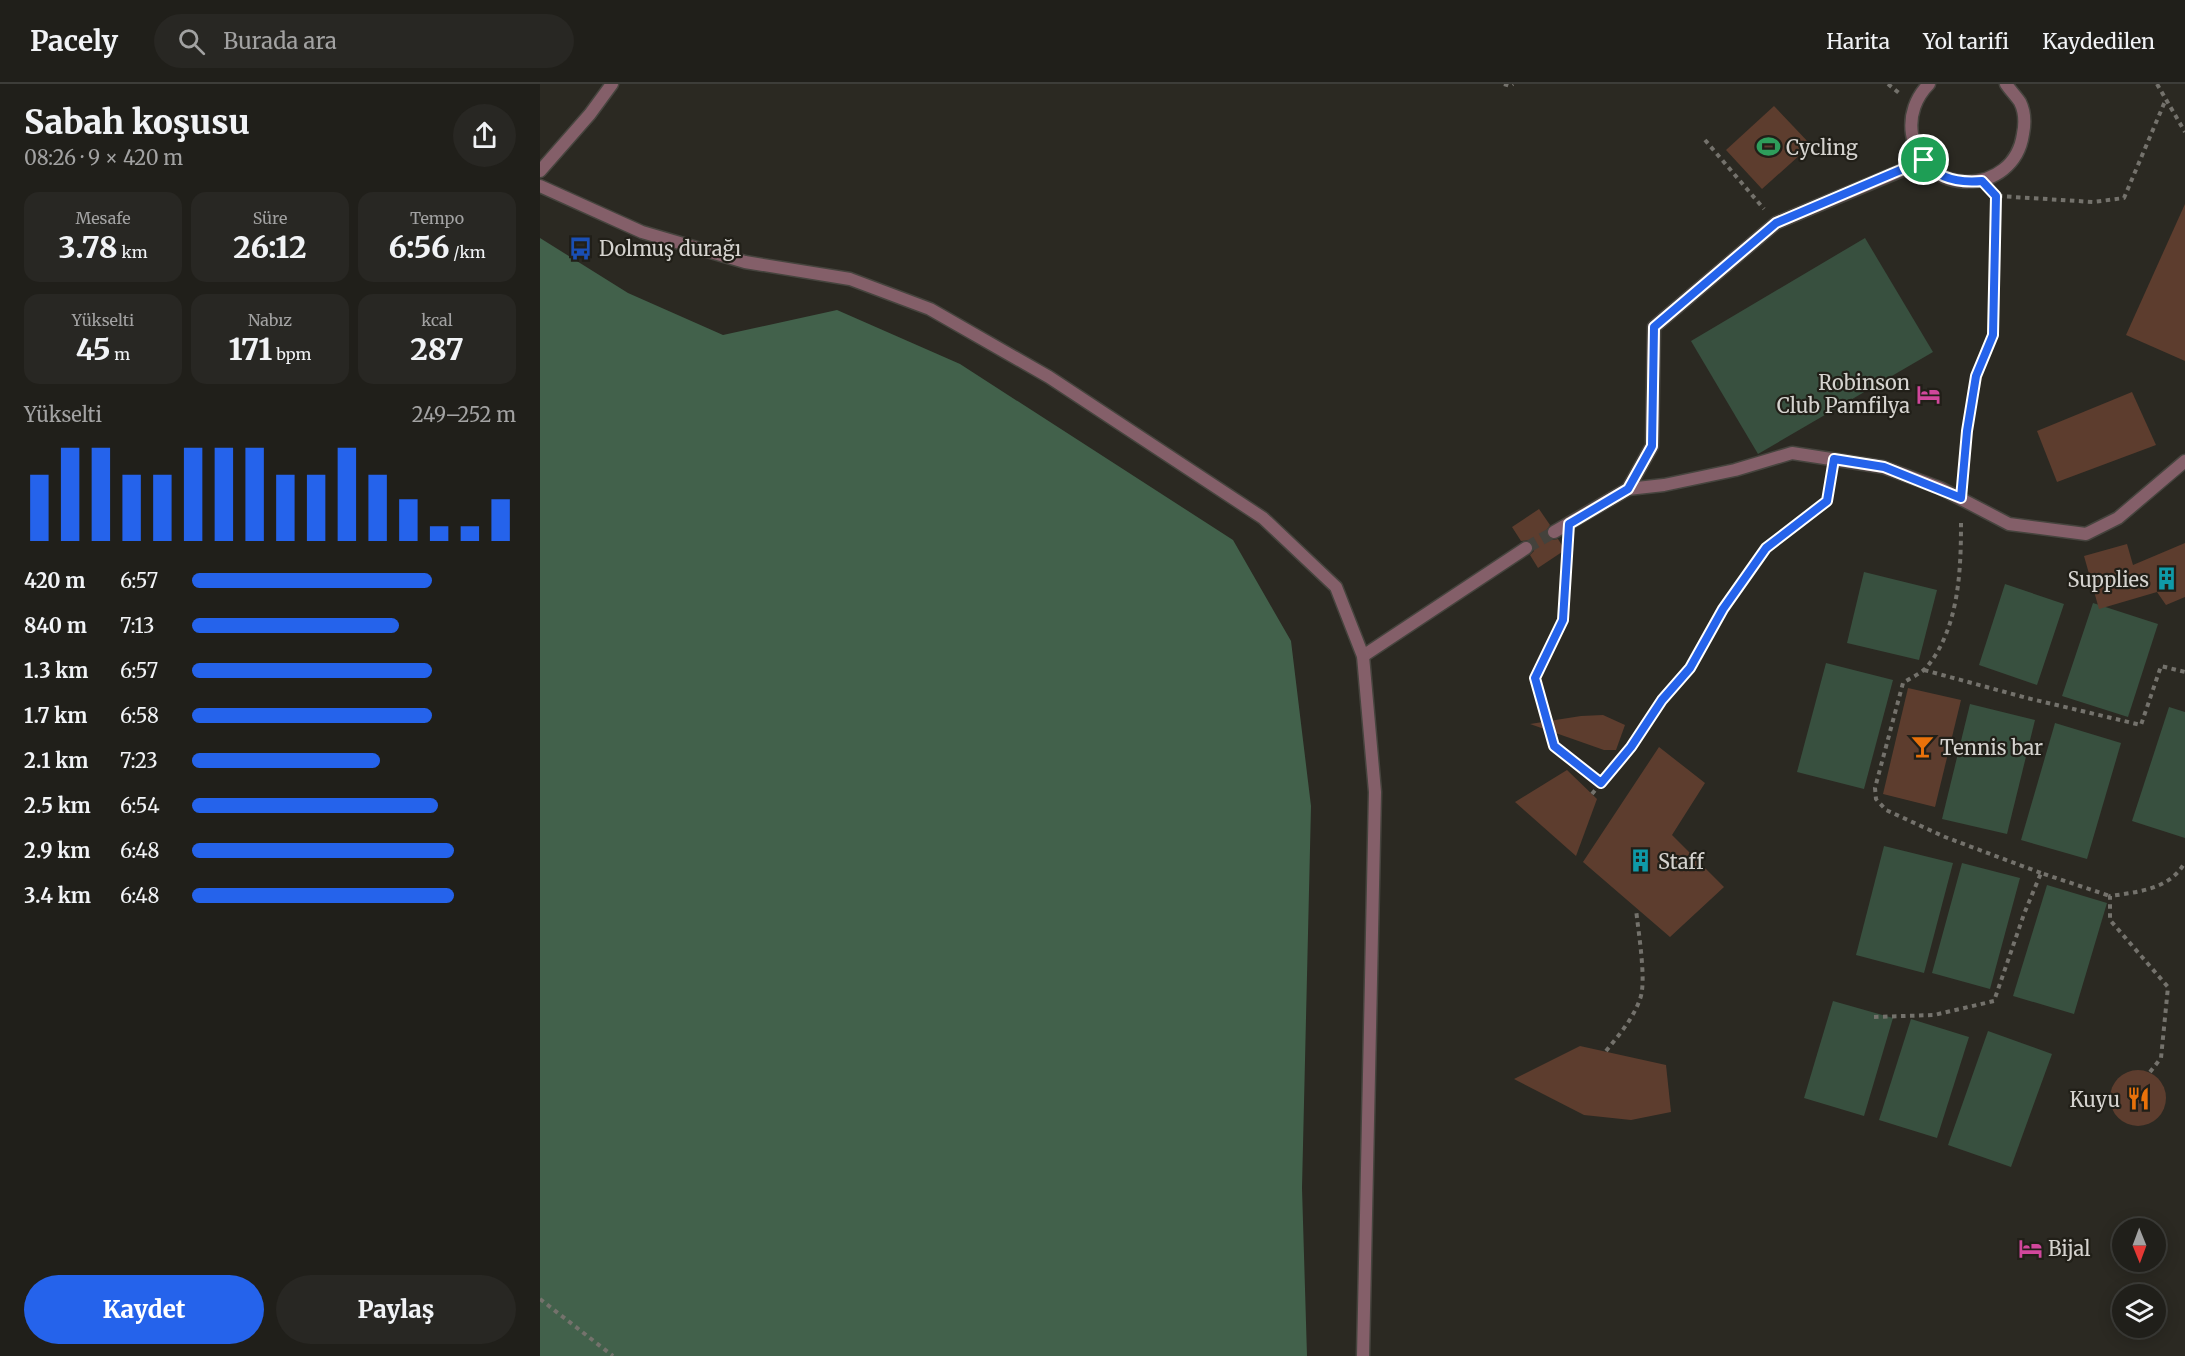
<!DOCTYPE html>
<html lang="tr">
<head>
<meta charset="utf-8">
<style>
  body { margin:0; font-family:Merriweather,serif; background:#282723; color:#f1f3f6; height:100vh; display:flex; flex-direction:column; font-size:22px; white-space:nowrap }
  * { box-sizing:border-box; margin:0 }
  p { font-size:20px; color:#a2a2a2 }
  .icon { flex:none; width:33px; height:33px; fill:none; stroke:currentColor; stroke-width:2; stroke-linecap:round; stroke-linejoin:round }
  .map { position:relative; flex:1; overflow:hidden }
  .sheet { display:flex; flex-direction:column; background:#201f1a; width:540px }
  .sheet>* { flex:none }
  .needle { width:39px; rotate:179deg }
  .fabs { position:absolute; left:1572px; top:1134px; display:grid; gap:12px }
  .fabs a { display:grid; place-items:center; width:54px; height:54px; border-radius:50%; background:#201f1a; box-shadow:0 3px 15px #0003,0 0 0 2px #3d3d39; font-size:30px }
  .pin { position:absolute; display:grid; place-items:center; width:51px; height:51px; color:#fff; margin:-26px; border:3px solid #fff; border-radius:50%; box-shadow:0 2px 6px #0007 }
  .round { display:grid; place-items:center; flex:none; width:63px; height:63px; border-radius:32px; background:#282723 }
  .headline { display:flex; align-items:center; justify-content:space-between; height:102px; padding:0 24px }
  h1 { font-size:33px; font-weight:800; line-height:45px }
  .figures { display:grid; grid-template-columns:repeat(3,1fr); gap:9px; height:102px; padding:6px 24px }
  .figures div { display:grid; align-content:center; border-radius:15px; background:#282723; text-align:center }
  .figures b { font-size:30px; font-weight:800 }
  .figures small { font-size:16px; font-weight:400 }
  .figures p { font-size:16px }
  .chart { height:168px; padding:12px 24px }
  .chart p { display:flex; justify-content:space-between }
  .chart svg { width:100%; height:108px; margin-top:6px; stroke:#2563eb; stroke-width:6 }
  .cta { display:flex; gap:12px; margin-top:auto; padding:12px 24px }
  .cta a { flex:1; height:69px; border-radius:36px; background:#2563eb; color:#fff; font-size:24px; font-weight:800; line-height:69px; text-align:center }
  .cta a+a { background:#282723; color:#f1f3f6 }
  ul { padding:0 24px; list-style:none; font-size:20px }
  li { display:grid; grid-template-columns:96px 72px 1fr; align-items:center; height:45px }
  li i { height:15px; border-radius:8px; background:#2563eb }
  header { display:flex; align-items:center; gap:36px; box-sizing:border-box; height:84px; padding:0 30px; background:#201f1a; border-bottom:2px solid #3d3d39 }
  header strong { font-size:28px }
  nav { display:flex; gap:33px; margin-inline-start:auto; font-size:21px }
  .search { width:420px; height:54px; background:#282723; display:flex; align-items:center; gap:15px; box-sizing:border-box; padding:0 21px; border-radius:33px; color:#a2a2a2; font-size:22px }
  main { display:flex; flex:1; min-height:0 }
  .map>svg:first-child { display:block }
</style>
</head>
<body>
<header>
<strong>Pacely</strong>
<div class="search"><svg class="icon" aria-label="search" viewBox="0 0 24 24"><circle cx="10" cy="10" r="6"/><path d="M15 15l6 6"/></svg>Burada ara</div>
<nav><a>Harita</a><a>Yol tarifi</a><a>Kaydedilen</a></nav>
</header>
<main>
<section class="sheet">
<div class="headline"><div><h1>Sabah koşusu</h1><p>08:26 · 9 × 420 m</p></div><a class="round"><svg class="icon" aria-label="share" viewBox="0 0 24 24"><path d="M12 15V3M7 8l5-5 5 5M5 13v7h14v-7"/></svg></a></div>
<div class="figures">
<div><p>Mesafe</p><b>3.78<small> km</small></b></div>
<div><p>Süre</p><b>26:12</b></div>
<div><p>Tempo</p><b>6:56<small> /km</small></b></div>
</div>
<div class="figures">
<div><p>Yükselti</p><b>45<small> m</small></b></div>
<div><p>Nabız</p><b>171<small> bpm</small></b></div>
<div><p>kcal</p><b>287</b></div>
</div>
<div class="chart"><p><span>Yükselti</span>249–252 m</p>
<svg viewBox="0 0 160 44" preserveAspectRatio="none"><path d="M5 44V17M15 44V6M25 44V6M35 44V17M45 44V17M55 44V6M65 44V6M75 44V6M85 44V17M95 44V17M105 44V6M115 44V17M125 44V27M135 44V38M145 44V38M155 44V27"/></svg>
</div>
<ul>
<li><b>420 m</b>6:57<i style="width:74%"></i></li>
<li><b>840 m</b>7:13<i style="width:64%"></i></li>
<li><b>1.3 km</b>6:57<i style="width:74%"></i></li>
<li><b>1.7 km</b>6:58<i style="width:74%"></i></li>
<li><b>2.1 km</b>7:23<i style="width:58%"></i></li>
<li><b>2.5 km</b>6:54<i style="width:76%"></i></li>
<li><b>2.9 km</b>6:48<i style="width:81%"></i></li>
<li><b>3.4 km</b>6:48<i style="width:81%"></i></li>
</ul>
<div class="cta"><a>Kaydet</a><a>Paylaş</a></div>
</section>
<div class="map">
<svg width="1645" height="1272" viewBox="0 0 1645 1272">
  <rect width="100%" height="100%" fill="#2b2922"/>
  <!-- green -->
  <g fill="#38503f">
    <path d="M 1325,154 L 1393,268 L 1218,370 L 1151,257 Z"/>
    <path d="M 1324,488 L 1397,506 L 1379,576 L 1307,559 Z"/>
    <path d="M 1465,500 L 1524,520 L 1497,601 L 1439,581 Z"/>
    <path d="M 1553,519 L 1618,540 L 1588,633 L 1522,612 Z"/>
    <path d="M 1286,579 L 1353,596 L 1324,705 L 1257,688 Z"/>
    <path d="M 1430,620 L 1495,636 L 1467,750 L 1402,735 Z"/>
    <path d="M 1629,623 L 1645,628 L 1645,754 L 1592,737 Z"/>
    <path d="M 1515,639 L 1581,659 L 1547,775 L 1481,756 Z"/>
    <path d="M 1344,762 L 1413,779 L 1384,889 L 1316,871 Z"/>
    <path d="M 1422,779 L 1480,794 L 1450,905 L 1392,889 Z"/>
    <path d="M 1507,801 L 1567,819 L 1534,930 L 1473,912 Z"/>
    <path d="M 1293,917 L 1353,934 L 1324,1032 L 1264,1014 Z"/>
    <path d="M 1371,935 L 1429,953 L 1397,1054 L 1339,1036 Z"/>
    <path d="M 1448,947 L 1512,970 L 1471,1083 L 1408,1061 Z"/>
  </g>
  <!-- forest -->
  <path fill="#42614b" d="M 0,154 L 88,209 L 183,251 L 297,226 L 420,280 L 693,456 L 751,557 L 771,722 L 762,1104 L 767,1272 L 0,1272 Z"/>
  <!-- building -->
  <g fill="#5d3d2e">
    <path d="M 1234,22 L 1271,61 L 1222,105 L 1186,66 Z"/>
    <path d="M 1645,120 L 1645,277 L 1586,251 Z"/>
    <path d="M 1592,308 L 1616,361 L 1517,398 L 1497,347 Z"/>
    <path d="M 999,425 L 1010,441 L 1006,447 L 1007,453 L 1013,456 L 1018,455 L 1025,466 L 998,484 L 990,471 L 994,467 L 993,460 L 989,456 L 981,457 L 972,443 Z"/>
    <path d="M 1645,459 L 1645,513 L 1626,521 L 1617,508 L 1559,525 L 1544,472 L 1587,460 L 1593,481 Z"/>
    <path d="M 1368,604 L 1421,616 L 1395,723 L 1343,710 Z"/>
    <path d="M 1063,631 L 1085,641 L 1076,666 L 1064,666 L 990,640 L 1041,632 Z"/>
    <path d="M 1119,663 L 1165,699 L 1132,751 L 1184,803 L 1130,853 L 1043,778 Z"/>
    <path d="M 1027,686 L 1057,715 L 1036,772 L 975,718 Z"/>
    <path d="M 1040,962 L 1126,981 L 1131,1028 L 1091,1036 L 1044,1031 L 974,995 Z"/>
    <circle cx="1598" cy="1014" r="28"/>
  </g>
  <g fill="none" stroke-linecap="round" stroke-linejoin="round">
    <!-- minor-tunnel -->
    <path stroke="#44423c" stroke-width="12" stroke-dasharray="12 6" stroke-linecap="butt" d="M 986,464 L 1014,448"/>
    <defs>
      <path id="service" d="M 823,572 L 986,464"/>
      <g id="minor">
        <path d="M 1389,0 C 1376,13 1369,31 1372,50 C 1382,114 1474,113 1483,50 C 1485,40 1485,28 1480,18 C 1476,12 1470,6 1466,0"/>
        <path d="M 0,87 L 50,30 L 72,0"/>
        <path d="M 1088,405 L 1124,401 L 1195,386 L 1252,369 L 1343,383 L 1400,404 L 1469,440 L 1546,450 L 1578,434 L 1645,377"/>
        <path d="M 1014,448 L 1088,405 L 1112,362 L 1114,243 L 1236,139 L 1384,77"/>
      </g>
      <path id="tertiary" d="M 0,102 L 102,148 L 205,178 L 310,195 L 390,225 L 509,293 L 723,434 L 796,503 L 823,572 L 835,708 L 823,1272"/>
    </defs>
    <!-- service casing -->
    <use href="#service" stroke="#46443e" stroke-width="15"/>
    <!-- minor casing -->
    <use href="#minor" stroke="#46443e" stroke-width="15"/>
    <!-- tertiary casing -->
    <use href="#tertiary" stroke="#46443e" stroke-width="15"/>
    <!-- path -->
    <g stroke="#74726c" stroke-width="4" stroke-dasharray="4.5 4.5" stroke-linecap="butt">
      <path d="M 964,0 L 970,2 L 973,0"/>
      <path d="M 1348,0 L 1359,9"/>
      <path d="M 1617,0 L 1645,48"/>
      <path d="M 1165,56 L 1224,125"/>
      <path d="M 1458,112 L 1553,118 L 1584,114 L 1626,15"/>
      <path d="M 1423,395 L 1427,347 L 1436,292 L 1453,251 L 1456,113"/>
      <path d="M 1421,439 C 1421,487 1419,545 1386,584 C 1380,590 1370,594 1363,599 L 1335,704 L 1336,715 L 1346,726 L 1405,753 L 1501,789"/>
      <path d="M 1028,464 L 1023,536 L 995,594 L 1014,662 L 1061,699 L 1091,663 L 1122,616 L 1150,584 L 1183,525 L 1226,464 L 1287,417 L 1291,393"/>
      <path d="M 1384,586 L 1487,614 L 1601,641 L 1621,582 L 1645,588"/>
      <path d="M 1052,710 L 1061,699"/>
      <path d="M 1334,933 L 1394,931 L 1454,917 L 1484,830 L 1501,789 L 1570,812"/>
      <path d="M 1066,967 C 1079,951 1093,935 1100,915 C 1107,898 1098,846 1096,825"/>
      <path d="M 1610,988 L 1621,974 L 1628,903 L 1570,836 L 1570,812 C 1598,808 1631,805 1645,778"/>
      <path d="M 0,1215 L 73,1272"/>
    </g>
    <!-- service -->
    <use href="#service" stroke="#845f69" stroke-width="12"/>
    <!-- minor -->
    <use href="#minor" stroke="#845f69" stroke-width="12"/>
    <!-- tertiary -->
    <use href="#tertiary" stroke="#845f69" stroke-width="12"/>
  </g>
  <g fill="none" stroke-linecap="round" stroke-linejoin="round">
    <defs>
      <path id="route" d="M 1384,76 C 1398,96 1420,99 1442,97 L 1456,112 L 1453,251 L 1436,292 L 1427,347 L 1421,414 L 1344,383 L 1294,375 L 1287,417 L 1226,464 L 1183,525 L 1150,584 L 1122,616 L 1091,663 L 1061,699 L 1014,662 L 995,594 L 1023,536 L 1029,440 L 1088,405 L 1112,362 L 1114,243 L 1236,139 Z"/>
    </defs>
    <!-- route casing -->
    <use href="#route" stroke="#fff" stroke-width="12"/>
    <!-- route -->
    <use href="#route" stroke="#2563eb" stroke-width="8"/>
  </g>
  <!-- icons -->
  <defs>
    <symbol id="stadium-bare" viewBox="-9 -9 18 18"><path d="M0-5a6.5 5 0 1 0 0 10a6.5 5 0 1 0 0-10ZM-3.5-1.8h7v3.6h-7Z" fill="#2e9e5b" stroke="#211f18" stroke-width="2.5" paint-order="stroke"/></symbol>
    <symbol id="bus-bare" viewBox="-9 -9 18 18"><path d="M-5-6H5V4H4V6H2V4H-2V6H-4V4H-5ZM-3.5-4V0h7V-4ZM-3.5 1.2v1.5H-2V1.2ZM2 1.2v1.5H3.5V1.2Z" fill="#1a4fb4" stroke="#211f18" stroke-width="2.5" paint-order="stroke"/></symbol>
    <symbol id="hotel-bare" viewBox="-9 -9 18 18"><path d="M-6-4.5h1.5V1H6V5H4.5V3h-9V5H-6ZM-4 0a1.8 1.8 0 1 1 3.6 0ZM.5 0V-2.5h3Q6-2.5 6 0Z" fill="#d1479c" stroke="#211f18" stroke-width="2.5" paint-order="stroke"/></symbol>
    <symbol id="building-bare" viewBox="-9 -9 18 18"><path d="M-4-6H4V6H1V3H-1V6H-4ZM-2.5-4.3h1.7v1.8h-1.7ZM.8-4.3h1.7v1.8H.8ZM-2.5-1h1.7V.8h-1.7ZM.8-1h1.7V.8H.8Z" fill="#0f9aa8" stroke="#211f18" stroke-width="2.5" paint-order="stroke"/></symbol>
    <symbol id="bar-bare" viewBox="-9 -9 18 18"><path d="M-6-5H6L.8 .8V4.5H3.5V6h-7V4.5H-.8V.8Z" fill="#e8710a" stroke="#211f18" stroke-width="2.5" paint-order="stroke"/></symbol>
    <symbol id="restaurant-bare" viewBox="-9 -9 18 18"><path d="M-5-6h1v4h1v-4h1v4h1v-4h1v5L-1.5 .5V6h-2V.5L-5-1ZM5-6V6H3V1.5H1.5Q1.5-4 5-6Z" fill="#e8710a" stroke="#211f18" stroke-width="2.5" paint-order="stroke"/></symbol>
  </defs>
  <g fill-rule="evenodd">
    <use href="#stadium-bare" x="1212" y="46" width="33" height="33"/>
    <use href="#bus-bare" x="24" y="148" width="33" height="33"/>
    <use href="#hotel-bare" x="1372" y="294" width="33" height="33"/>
    <use href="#building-bare" x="1610" y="478" width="33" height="33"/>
    <use href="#bar-bare" x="1366" y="646" width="33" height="33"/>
    <use href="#building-bare" x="1084" y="760" width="33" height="33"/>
    <use href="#restaurant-bare" x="1582" y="998" width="33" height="33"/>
    <use href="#hotel-bare" x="1474" y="1148" width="33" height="33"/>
  </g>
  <g text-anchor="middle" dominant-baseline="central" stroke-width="4.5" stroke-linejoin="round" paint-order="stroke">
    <!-- poi labels -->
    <g font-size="20" fill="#d5d3cf" stroke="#211f18" text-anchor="start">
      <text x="1246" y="63">Cycling</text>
      <text x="59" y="164">Dolmuş durağı</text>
      <text x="1370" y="298" text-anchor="end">Robinson<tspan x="1370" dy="23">Club Pamfilya</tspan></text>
      <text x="1609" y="495" text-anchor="end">Supplies</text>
      <text x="1400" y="663">Tennis bar</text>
      <text x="1118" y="777">Staff</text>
      <text x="1580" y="1015" text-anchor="end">Kuyu</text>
      <text x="1508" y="1164">Bijal</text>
    </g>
  </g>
</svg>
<div class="fabs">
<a><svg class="needle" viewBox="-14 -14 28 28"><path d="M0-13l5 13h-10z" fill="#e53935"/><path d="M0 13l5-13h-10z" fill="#a2a2a2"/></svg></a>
<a><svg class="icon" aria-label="layers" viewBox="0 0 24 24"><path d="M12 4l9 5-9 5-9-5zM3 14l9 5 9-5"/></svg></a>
</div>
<div class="pin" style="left:1384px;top:76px;background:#1e9e55"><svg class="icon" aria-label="arrive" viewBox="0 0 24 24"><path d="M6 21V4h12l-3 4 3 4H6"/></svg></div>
</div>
</main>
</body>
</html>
